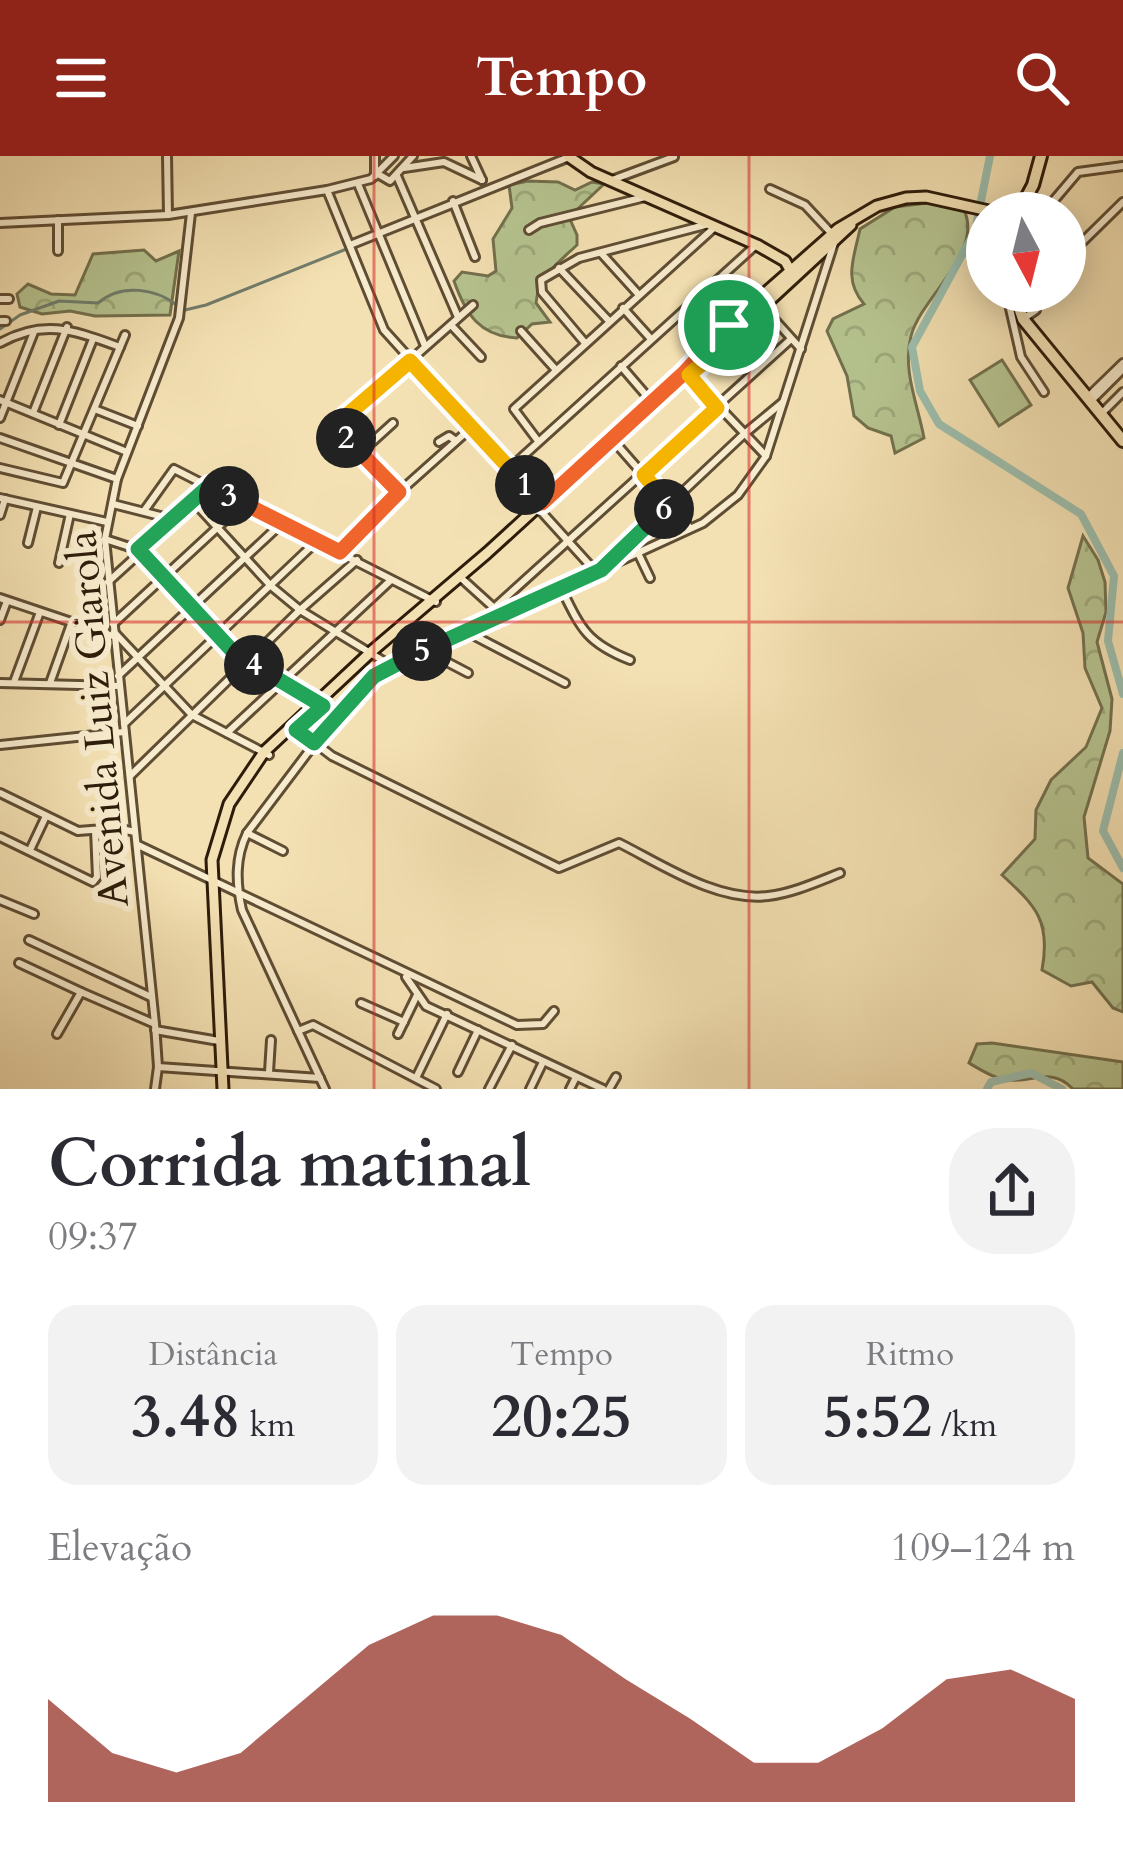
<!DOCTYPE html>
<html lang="pt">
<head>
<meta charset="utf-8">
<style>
  body { margin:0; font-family:Cardo,serif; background:#f2f2f3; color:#2b2b33; height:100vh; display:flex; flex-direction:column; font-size:45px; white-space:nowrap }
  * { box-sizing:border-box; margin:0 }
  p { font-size:39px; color:#7c7c81 }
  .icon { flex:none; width:66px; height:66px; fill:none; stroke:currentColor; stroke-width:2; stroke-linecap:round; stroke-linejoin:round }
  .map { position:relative; height:933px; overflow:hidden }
  .sheet { display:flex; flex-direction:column; background:#fff; flex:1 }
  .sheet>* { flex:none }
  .needle { width:78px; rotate:173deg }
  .controls { position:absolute; left:966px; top:36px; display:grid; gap:24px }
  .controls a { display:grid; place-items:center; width:120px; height:120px; border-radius:50%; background:#fff; box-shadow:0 6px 30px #0003; font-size:60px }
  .pin { position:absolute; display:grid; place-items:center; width:102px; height:102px; color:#fff; margin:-51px; border:6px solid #fff; border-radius:50%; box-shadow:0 3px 12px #0007 }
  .km { position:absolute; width:60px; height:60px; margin:-30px; border-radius:50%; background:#222; color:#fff; font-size:33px; line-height:60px; text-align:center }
  .round { display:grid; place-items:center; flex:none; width:126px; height:126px; border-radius:48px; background:#f2f2f3 }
  .overview { display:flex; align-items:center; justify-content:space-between; height:204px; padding:0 48px }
  h1 { font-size:66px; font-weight:600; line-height:90px }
  .metrics { display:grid; grid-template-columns:repeat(3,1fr); gap:18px; height:204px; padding:12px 48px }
  .metrics div { display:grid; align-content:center; border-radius:30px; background:#f2f2f3; text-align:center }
  .metrics b { font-size:60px; font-weight:600 }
  .metrics small { font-size:33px; font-weight:400 }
  .metrics p { font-size:33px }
  .chart { height:336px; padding:24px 48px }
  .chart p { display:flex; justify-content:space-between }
  .chart svg { width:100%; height:216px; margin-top:12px; fill:#8f2418; opacity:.7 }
  header { display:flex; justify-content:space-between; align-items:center; height:156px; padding:0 48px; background:#8f2418; color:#fff; font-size:54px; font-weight:600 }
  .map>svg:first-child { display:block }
</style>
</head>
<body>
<header><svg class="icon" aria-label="menu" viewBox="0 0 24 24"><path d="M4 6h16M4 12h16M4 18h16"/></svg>Tempo<svg class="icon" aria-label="search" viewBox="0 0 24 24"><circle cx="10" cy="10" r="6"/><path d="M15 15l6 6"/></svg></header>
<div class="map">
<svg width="1123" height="933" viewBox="0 0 1123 933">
  <defs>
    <pattern id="forest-crowns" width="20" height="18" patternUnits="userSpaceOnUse" patternTransform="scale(3)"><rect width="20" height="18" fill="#b6c490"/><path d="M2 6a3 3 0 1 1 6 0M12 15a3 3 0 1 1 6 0" fill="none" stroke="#9da87b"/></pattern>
  </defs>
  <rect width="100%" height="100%" fill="#f4e1b3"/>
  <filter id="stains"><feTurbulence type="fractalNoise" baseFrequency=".00167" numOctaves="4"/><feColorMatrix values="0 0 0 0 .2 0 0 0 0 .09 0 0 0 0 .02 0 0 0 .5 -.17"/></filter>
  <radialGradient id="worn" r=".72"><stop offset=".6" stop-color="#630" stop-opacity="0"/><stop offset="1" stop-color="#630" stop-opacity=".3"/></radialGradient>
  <!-- forest -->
  <g fill="url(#forest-crowns)" stroke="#72704d" stroke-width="3">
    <path d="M 528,25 L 558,26 L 575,34 L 592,26 L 604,28 L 569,61 L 577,79 L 577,89 C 559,106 538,121 536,147 L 550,166 L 532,168 L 517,182 C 480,180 466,159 454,125 L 462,116 L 488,120 L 496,115 L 493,83 L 512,52 L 509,29 Z"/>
    <path d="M 935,46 L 964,54 C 984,97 921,141 911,180 C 902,214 918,249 924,282 L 895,297 L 891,280 L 868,272 L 854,260 L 847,220 L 827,175 L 833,163 L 864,148 C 843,124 854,102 860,73 L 895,51 Z"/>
    <path d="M 144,94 L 156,105 L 179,95 L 170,159 L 95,160 L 70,155 L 42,158 L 20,151 L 17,138 L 28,128 L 51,138 L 75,139 L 93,98 Z"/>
    <path d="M 1083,380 L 1098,404 L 1105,426 L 1106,456 L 1097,486 L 1112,543 L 1110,575 L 1084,661 L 1088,702 L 1123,728 L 1123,856 L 1113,852 L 1092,826 L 1071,830 L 1042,814 C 1051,765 1036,750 1002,719 L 1035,683 L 1036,654 L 1051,624 L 1086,591 L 1102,552 L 1085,512 L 1083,477 L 1068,432 Z"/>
    <path d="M 992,887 L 1123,906 L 1123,933 L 1073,933 C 1051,910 1033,927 1006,924 C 995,923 979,913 969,907 L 977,888 Z"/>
  </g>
  <!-- green -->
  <path fill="#b6c490" stroke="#72704d" stroke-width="3" d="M 1002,204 L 1031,249 L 999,270 L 970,224 Z"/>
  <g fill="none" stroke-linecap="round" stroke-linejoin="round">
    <!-- stream -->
    <g stroke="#707d6c" stroke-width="3">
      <path d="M 503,31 L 570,6"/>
      <path d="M 185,154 L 206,149 L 349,92"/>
      <path d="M 0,173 L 20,159 L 59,145 L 98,147 C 121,127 157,132 179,151"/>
    </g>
    <!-- river -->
    <g stroke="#9cbead" stroke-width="8">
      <path d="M 990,0 L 975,75 L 912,191 L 920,235 L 939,268 L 1081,358 L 1114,420 L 1108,485 L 1123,538"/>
      <path d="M 1123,597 L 1103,675 L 1123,712"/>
      <path d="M 987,933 L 991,926 L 1031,917 L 1062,933"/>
    </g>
    <defs>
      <g id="minor">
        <path d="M 167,0 L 168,59"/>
        <path d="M 471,0 L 482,24"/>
        <path d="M 404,12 L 444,6 L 482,24"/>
        <path d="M 378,18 L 390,25 L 413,0"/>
        <path d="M 375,20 L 375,0"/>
        <path d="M 397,20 L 458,161"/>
        <path d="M 612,24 L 674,1"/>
        <path d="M 358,28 L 425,190"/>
        <path d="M 770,33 L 805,49 L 832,78"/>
        <path d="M 327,34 L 384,174 L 544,351"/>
        <path d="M 1028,39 L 1050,49"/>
        <path d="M 453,45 L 475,101"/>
        <path d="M 1051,57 L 1050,49 L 1078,16 L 1123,10"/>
        <path d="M 58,64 L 58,95"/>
        <path d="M 0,67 L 168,59 L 327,34 L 371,23 L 394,0"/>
        <path d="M 529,74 L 540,67 L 645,41"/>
        <path d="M 350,89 L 569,1"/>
        <path d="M 601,97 L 639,139"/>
        <path d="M 1065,103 L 1123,46"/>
        <path d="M 559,112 L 609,165"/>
        <path d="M 1006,135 L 1021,201 L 1044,236"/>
        <path d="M 0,143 L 9,143"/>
        <path d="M 623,152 L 651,183"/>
        <path d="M 764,152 L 801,193"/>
        <path d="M 1023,163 L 1036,154 L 1041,135"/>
        <path d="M 0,165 L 6,165"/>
        <path d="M 451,169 L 481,201"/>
        <path d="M 521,175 L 556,214"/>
        <path d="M 0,187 C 45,162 75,175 120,191"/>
        <path d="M 585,187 L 542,136 L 541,124 L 579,102 L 705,69"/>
        <path d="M 621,210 L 652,246"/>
        <path d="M 686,216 L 766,300"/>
        <path d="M 1087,242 L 1123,207"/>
        <path d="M 0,244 L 127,296"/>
        <path d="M 1090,246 L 1123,213"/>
        <path d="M 97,254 L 138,270"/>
        <path d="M 33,257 L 67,171"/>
        <path d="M 1101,258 L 1123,236"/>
        <path d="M 0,262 L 34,176"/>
        <path d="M 59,269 L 93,183"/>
        <path d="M 0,282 L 117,323"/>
        <path d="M 612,283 L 690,372"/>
        <path d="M 538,285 L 514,253 L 716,70"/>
        <path d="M 439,286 L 449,280 L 456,285"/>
        <path d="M 360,297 L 393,267"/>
        <path d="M 0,312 L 63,327 L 125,179"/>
        <path d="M 510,312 L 756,89"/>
        <path d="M 399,336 L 337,269 L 473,149"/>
        <path d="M 0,342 L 107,366"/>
        <path d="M 193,345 L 271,430 L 300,454 L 390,509"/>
        <path d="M 113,348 L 172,363"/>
        <path d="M 538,352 L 596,416"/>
        <path d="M 144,355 L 174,313 L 436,446"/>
        <path d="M 0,359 L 5,343"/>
        <path d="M 105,383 L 142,395 L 238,501 L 323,550"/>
        <path d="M 28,387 L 37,351"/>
        <path d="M 138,393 L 209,330"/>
        <path d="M 340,396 L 378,355 L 472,271"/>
        <path d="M 638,397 L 650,422"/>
        <path d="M 59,407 L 70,358"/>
        <path d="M 603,411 L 743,279 L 783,246"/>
        <path d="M 461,422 L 493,451"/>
        <path d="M 108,426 L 141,396"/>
        <path d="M 561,432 C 581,473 587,487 630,504"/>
        <path d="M 0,442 L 113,480"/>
        <path d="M 494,452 L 791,183"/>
        <path d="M 0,464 L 7,445"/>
        <path d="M 113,468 L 244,347"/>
        <path d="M 114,476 L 192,559 L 269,599"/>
        <path d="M 467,476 L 565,527"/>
        <path d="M 424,494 L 468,517"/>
        <path d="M 118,520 L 282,367"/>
        <path d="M 14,526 L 40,456"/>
        <path d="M 0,527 L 119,530"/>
        <path d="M 50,527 L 71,468"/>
        <path d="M 124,568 L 317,385"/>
        <path d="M 293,570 L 332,600 L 559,712 L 619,687 C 663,709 717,746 768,740 C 793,737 817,726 840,717"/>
        <path d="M 227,577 L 391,424"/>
        <path d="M 0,589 L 124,576"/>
        <path d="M 130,620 L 300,454 L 357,404"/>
        <path d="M 0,637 L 78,675 L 117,672 L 135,676"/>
        <path d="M 247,677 L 283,695"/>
        <path d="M 0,681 L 93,726 L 97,721 L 95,674"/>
        <path d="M 138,689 L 517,869 L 543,868 L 554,855"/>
        <path d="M 30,694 L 46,660"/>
        <path d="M 0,744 L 34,758"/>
        <path d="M 29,784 L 151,841"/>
        <path d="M 19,807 L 81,836"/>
        <path d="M 406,821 L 426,850 L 603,933"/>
        <path d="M 361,847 L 404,866"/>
        <path d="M 155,874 L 219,885"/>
        <path d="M 298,875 L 313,869 L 436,933"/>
        <path d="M 57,878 L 81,836 L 155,868"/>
        <path d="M 398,878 L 417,839"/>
        <path d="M 158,911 L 320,922"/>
        <path d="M 269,916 L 271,884"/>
        <path d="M 458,916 L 478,874"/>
        <path d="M 416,922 L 447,858"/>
        <path d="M 155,933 L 158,911 L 155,868 L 105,383 L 117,323 L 179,162 L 191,57"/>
        <path d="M 325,933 L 242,754 C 236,727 235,702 247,677 L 337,558 L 380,515 L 703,367 L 738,339 L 766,300 L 834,87"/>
        <path d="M 489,933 L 512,889"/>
        <path d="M 530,933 L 543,906"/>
        <path d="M 570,933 L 576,921"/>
        <path d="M 609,933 L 616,921"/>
      </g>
      <g id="major">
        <path d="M 568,0 L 591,16 L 757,89 L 785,105 L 793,119"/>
        <path d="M 701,208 L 851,69"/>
        <path d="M 223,933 L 212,704 L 229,648 L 264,596 L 372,495 L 487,397 L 685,216 L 722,175 L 838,73 L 877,50 L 906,42 L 926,41 L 998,57"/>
      </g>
      <g id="highway">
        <path d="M 1003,57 L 1015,50"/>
        <path d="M 1018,57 L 1033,29 L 1041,0"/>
        <path d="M 1013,135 L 1023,163 L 1123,285"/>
      </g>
    </defs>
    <!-- minor casing -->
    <use href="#minor" stroke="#5f4d34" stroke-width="12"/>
    <!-- major casing -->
    <use href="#major" stroke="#2d1c0a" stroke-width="15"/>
    <!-- highway casing -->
    <use href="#highway" stroke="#2d1c0a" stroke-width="16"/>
    <!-- minor -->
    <use href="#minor" stroke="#f8ecce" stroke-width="6"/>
    <!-- major -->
    <use href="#major" stroke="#f4e1b3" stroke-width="9"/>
    <!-- highway -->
    <use href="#highway" stroke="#f4e1b3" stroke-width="10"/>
  </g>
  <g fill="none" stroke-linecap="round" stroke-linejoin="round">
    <defs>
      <path id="split-1" d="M 525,329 L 542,347 L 685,216 L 729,169"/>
      <path id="split-2" d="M 346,282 L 337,272 L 338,267 L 410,205 L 525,329"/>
      <path id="split-3" d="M 229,340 L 340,396 L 399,336 L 346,282"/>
      <path id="split-4" d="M 229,340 L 209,330 L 138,393 L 238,501 L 254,509"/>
      <path id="split-5" d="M 254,509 L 323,550 L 296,574 L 314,587 L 374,520 L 422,495"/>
      <path id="split-6" d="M 422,495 L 601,414 L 664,353"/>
      <path id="split-7" d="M 664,353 L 668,348 L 644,319 L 717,252 L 689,219 L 740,175 L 731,176 L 729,169"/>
    </defs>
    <!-- split-1 casing -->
    <use href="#split-1" stroke="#fff" stroke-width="24"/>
    <!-- split-2 casing -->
    <use href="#split-2" stroke="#fff" stroke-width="24"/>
    <!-- split-3 casing -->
    <use href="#split-3" stroke="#fff" stroke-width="24"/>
    <!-- split-4 casing -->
    <use href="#split-4" stroke="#fff" stroke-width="24"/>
    <!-- split-5 casing -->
    <use href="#split-5" stroke="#fff" stroke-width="24"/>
    <!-- split-6 casing -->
    <use href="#split-6" stroke="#fff" stroke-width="24"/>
    <!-- split-7 casing -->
    <use href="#split-7" stroke="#fff" stroke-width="24"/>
    <!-- split-1 -->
    <use href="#split-1" stroke="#f0652b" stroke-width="15"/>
    <!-- split-2 -->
    <use href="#split-2" stroke="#f5b400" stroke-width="15"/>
    <!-- split-3 -->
    <use href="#split-3" stroke="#f0652b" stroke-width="15"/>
    <!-- split-4 -->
    <use href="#split-4" stroke="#22a559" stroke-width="15"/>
    <!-- split-5 -->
    <use href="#split-5" stroke="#22a559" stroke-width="15"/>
    <!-- split-6 -->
    <use href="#split-6" stroke="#22a559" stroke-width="15"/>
    <!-- split-7 -->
    <use href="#split-7" stroke="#f5b400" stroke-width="15"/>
  </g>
  <!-- grid -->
  <path fill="none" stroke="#d62828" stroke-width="3" stroke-opacity="0.55" d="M 374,0 L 374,933M 749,0 L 749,933M 0,466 L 1123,466"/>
  <g text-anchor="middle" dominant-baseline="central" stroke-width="12" stroke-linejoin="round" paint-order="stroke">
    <!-- street labels -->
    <g font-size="42" fill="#2d1c0a" stroke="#f8ecce">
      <text transform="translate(98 563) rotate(-95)">Avenida Luiz Giarola</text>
    </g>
  </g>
  <rect width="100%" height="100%" filter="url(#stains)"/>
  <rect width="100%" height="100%" fill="url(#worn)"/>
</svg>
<div class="controls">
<a><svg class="needle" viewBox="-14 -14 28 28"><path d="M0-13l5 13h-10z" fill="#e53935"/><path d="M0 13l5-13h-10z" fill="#7c7c81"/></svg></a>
</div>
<div class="pin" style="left:729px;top:169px;background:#1e9e55"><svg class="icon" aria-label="arrive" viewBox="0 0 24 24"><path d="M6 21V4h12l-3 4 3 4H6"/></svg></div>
<b class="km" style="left:525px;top:329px">1</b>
<b class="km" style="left:346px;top:282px">2</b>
<b class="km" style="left:229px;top:340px">3</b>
<b class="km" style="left:254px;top:509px">4</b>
<b class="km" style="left:422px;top:495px">5</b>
<b class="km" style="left:664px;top:353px">6</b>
</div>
<section class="sheet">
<div class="overview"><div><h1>Corrida matinal</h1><p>09:37</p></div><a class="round"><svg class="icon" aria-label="share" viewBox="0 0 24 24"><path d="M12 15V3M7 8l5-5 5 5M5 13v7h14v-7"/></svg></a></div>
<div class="metrics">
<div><p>Distância</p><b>3.48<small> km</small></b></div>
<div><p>Tempo</p><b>20:25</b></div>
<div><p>Ritmo</p><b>5:52<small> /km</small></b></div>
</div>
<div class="chart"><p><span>Elevação</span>109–124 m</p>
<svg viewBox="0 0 160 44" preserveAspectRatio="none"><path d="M0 44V23L10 34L20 38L30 34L40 23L50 12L60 6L70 6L80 10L90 19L100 27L110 36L120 36L130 29L140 19L150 17L160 23V44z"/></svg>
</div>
</section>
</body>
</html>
